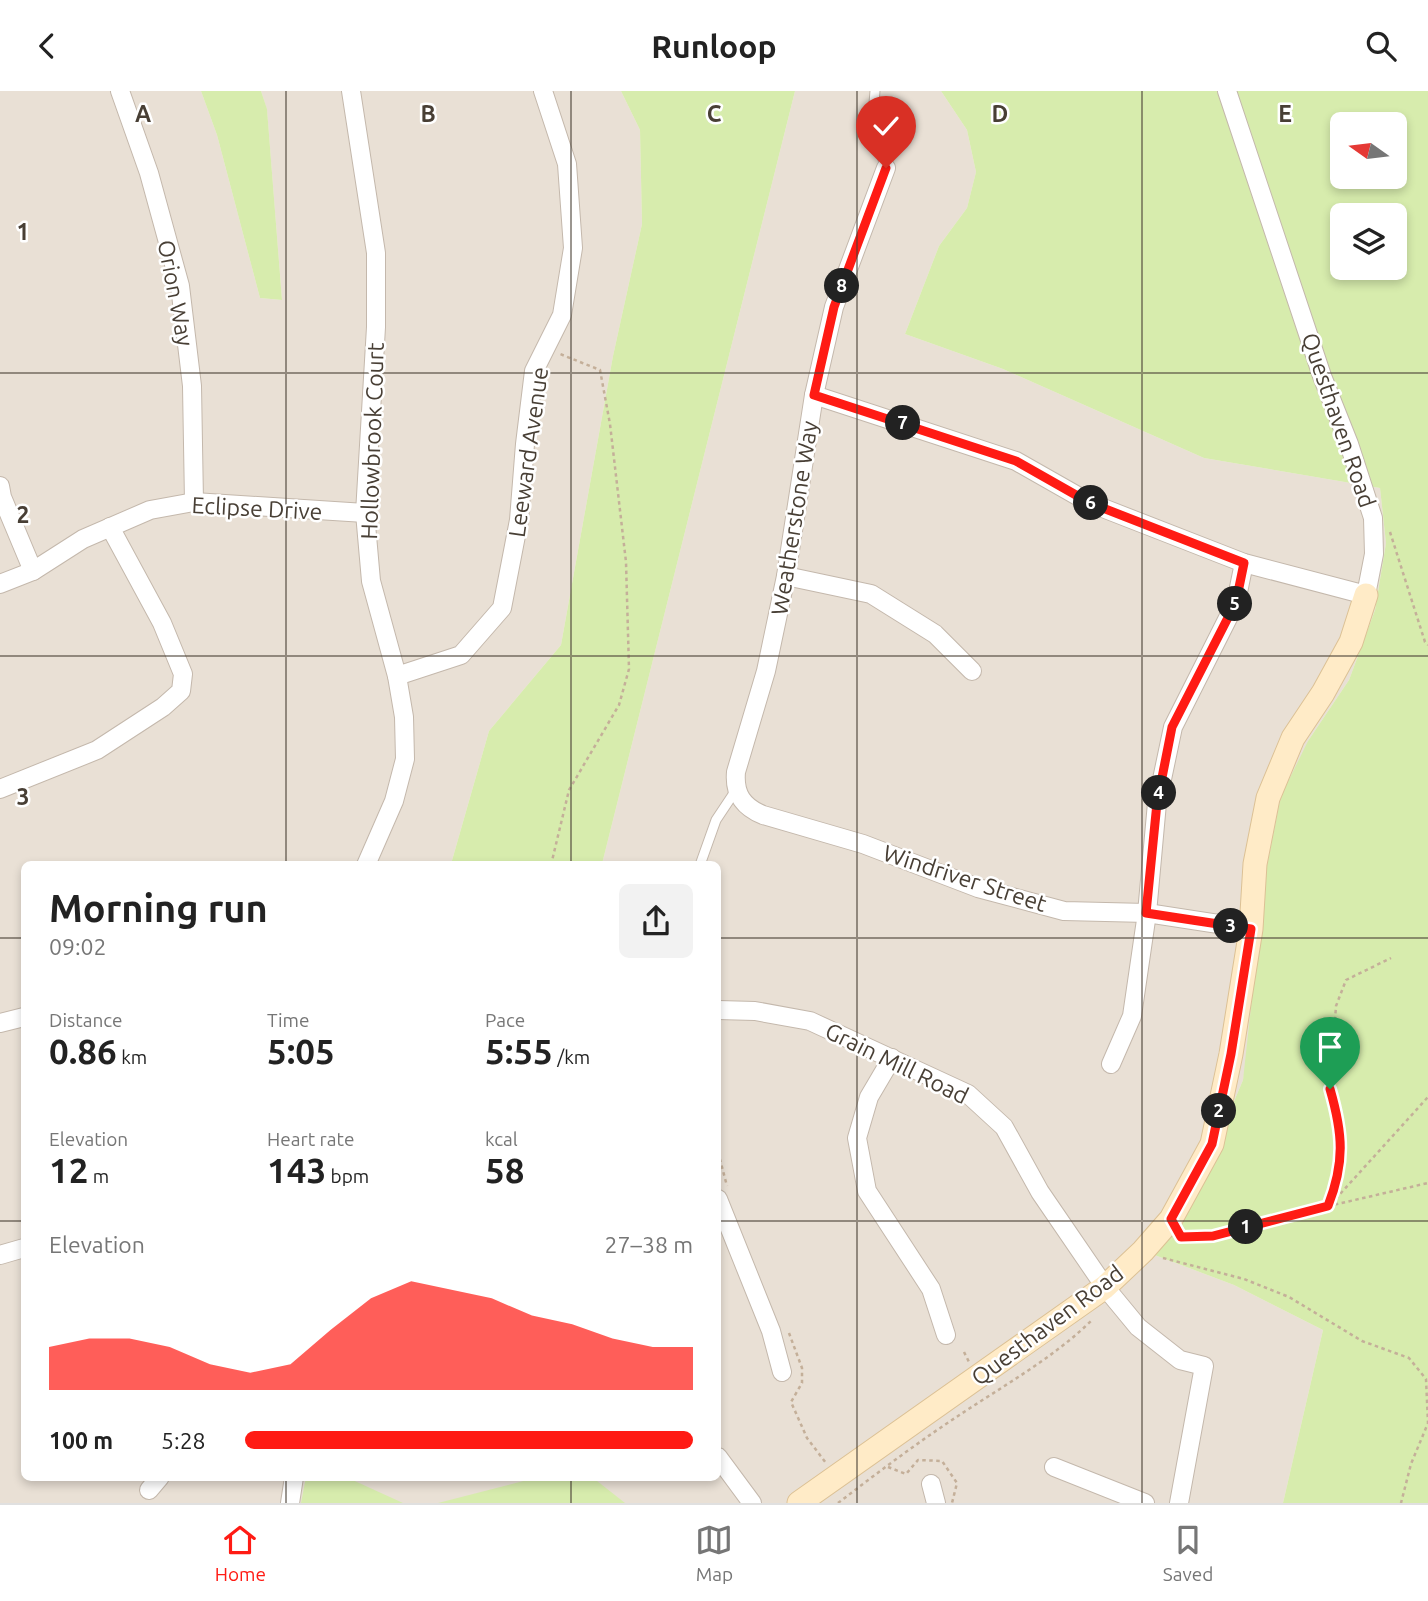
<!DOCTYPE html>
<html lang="en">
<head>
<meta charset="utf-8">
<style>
  body { margin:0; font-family:Ubuntu,sans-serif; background:#f2f2f2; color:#222; height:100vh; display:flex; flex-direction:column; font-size:26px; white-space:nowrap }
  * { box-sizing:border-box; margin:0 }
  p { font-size:23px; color:#767676 }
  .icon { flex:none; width:38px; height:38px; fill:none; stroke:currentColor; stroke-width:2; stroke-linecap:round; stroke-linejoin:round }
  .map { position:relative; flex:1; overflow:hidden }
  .drawer { position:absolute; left:21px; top:770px; width:700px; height:620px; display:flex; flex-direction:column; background:#fff; border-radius:10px; box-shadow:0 4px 10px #0003 }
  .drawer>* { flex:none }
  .needle { width:46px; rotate:284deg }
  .fabs { position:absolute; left:1330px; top:21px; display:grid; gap:14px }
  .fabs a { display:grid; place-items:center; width:77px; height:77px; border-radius:10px; background:#fff; box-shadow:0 4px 10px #0003; font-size:35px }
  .pin { position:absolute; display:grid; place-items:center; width:60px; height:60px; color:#fff; margin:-72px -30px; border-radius:50% 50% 50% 0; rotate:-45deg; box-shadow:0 0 7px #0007 }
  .pin .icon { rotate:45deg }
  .km { position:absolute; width:35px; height:35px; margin:-18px; border-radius:50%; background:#222; color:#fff; font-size:19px; line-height:35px; text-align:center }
  .round { display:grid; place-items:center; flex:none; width:74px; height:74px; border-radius:10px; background:#f2f2f2 }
  .summary { display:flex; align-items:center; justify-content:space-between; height:119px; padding:0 28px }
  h1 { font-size:38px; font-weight:700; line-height:52px }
  .metrics { display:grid; grid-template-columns:repeat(3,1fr); gap:10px; height:119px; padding:7px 28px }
  .metrics div { display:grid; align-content:center }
  .metrics b { font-size:35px; font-weight:700 }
  .metrics small { font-size:19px; font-weight:400 }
  .metrics p { font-size:19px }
  .chart { height:196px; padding:14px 28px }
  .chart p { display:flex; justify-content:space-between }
  .chart svg { width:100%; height:126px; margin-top:7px; fill:#ff1b14; opacity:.7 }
  ul { padding:0 28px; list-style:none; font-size:23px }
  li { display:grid; grid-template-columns:112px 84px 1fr; align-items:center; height:52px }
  li i { height:18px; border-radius:9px; background:#ff1b14 }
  header { display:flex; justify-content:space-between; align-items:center; height:91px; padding:0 28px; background:#fff; font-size:32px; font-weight:700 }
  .tab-bar { display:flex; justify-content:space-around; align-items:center; height:98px; border-top:2px solid #e0e0e0; background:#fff; font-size:19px; color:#767676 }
  .tab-bar a { display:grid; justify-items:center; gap:4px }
  .tab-bar .on { color:#ff1b14 }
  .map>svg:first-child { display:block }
</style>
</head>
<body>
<header><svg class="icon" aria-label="back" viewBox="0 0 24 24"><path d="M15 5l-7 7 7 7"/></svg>Runloop<svg class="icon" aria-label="search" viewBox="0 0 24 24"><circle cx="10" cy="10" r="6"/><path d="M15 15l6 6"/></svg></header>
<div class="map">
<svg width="1428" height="1412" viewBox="0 0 1428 1412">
  <rect width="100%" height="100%" fill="#f5efe7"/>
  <!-- residential -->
  <path fill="#e9e0d5" d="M 0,0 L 201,0 L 217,44 L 260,207 L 282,209 L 267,19 L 261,0 L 621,0 L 640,39 L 642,133 L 613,265 L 561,554 L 489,640 L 451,773 L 24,774 L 24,1386 L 718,1386 L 718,774 L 602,773 L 795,0 L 941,0 L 967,39 L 976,81 L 967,117 L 939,155 L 905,243 L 1003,278 L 1204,367 L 1380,397 L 1386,452 L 1375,519 L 1349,589 L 1308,650 L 1243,989 L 1200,1091 L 1152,1163 L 1234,1194 L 1323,1239 L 1283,1412 L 0,1412 Z"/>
  <!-- green -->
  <g fill="#d7ecad" fill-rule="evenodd">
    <path d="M 201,0 L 261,0 L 267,18 L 282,209 L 260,207 L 217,44 Z"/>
    <path d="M 621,0 L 795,0 L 602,773 L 451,773 L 489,640 L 561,554 L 613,265 L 642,133 L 640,39 Z"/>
    <path d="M 941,0 L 1428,0 L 1428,1412 L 1283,1412 L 1323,1239 L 1234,1194 L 1152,1163 L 1200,1091 L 1243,989 L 1266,780 L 1281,705 L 1308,650 L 1349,589 L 1375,519 L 1386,452 L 1380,397 L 1204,367 L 1003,278 L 905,243 L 939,155 L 967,117 L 976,81 L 967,39 ZM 1342,33 L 1395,33 L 1395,86 L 1342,86 ZM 1342,124 L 1395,124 L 1395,177 L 1342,177 Z"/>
    <path d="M 306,1386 L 346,1386 L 403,1412 L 301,1412 Z"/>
    <path d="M 539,1386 L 592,1386 L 625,1412 L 438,1412 Z"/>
  </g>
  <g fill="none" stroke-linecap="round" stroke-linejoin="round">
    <defs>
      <g id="lane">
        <path d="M 875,0 L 872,37 L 886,77"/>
        <path d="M 700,774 L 716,729 L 736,699"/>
      </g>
      <g id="street">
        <path d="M 120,0 L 149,82 L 180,195 L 192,295 L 194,411"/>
        <path d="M 351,0 L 376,162 L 376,236 L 365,422 L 371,490 L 397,585 L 404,626 L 405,668 L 394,710 L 366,774"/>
        <path d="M 886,77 L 834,216 L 814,304 L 786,485 L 766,580 L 736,681 C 734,703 743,716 763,724 L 863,753 L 978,797 L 1064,820 L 1147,822 L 1251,838"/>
        <path d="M 814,304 L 1016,370 L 1090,412 L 1244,472 L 1366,504 L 1374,463 L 1373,427 L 1349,353 L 1322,285 L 1227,0"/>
        <path d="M 0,395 L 2,406 L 33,480"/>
        <path d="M 786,485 L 871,503 L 935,543 L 972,580"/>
        <path d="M 0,493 L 33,480 L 83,448 L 150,419 L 194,411 L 365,422"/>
        <path d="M 397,585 L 461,564 L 502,517 L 519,429 L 525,353 L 534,280 L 562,224 L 573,157 L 567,73 L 543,0"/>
        <path d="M 0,698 L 97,659 L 163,616 L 181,600 L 183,583 L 162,532 L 110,436"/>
        <path d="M 718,919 L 755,920 L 810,930 L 968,1003 L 1004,1036 L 1040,1101 L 1105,1196 L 1138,1236 L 1180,1269 L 1204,1275 L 1179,1412"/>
        <path d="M 0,932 L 24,926"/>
        <path d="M 892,967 L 869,1006 L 857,1047 L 867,1100 L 931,1198 L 946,1244"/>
        <path d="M 1111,973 L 1132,925 L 1147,822 L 1157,712 L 1173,636 L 1236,511 L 1244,472"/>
        <path d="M 718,1108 L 771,1240 L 782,1281"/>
        <path d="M 0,1164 L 24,1157"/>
        <path d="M 718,1366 L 752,1412"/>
        <path d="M 1054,1376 L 1145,1412"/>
        <path d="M 931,1393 L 936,1412"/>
        <path d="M 149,1399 L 160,1386"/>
        <path d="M 290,1412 L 294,1386"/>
      </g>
      <path id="secondary" d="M 799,1412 L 1105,1196 L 1143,1160 L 1171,1128 L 1212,1053 L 1231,963 L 1251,838 L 1255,773 L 1268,707 L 1293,647 L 1323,602 L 1351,551 L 1366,504"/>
    </defs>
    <!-- lane casing -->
    <use href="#lane" stroke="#c4b8ac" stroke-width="11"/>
    <!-- street casing -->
    <use href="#street" stroke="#c4b8ac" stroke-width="20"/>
    <!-- secondary casing -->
    <use href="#secondary" stroke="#dcc195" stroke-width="25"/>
    <!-- path -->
    <g stroke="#c4af99" stroke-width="2.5" stroke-dasharray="3.5 3.5" stroke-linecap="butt">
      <path d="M 1390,441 L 1425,551 L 1428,554"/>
      <path d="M 551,774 L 569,699 L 619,614 L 629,578 L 626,471 L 610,333 L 600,279 L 560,263"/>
      <path d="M 718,1061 L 727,1095"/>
      <path d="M 1331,1113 L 1428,1006"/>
      <path d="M 1328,1115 L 1339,1087 L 1340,1051 L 1337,1025 L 1330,998 L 1336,915 L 1346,889 L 1391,867"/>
      <path d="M 1180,1143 L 1181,1146 L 1213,1145 L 1290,1124 L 1428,1092"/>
      <path d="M 1163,1167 L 1244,1188 L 1289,1206 L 1362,1250 L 1409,1267 L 1426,1288 L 1428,1332 L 1411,1373 L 1401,1412"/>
      <path d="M 789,1242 L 802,1277 L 802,1292 L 791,1311 L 807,1347 L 826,1372"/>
      <path d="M 964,1261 L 969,1271"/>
      <path d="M 888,1376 L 906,1383 L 918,1369 L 942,1370 L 957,1392 L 952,1412"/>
      <path d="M 838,1412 C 876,1383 914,1354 955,1327 C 1001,1296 1054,1267 1093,1228"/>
    </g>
    <!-- lane -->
    <use href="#lane" stroke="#fff" stroke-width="9"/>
    <!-- street -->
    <use href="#street" stroke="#fff" stroke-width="18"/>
    <!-- secondary -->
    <use href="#secondary" stroke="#ffebc7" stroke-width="23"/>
  </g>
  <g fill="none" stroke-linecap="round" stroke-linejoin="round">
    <defs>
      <path id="route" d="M 886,77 L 834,216 L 814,304 L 1016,370 L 1090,412 L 1244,472 L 1236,511 L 1172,636 L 1157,712 L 1146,822 L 1251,838 L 1231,963 L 1212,1053 L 1171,1128 L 1181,1146 L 1213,1145 L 1328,1115 C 1345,1071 1343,1043 1330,998"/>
    </defs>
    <!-- route casing -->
    <use href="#route" stroke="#fff" stroke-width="14"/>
    <!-- route -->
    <use href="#route" stroke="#ff1b14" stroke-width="9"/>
  </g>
  <!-- grid -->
  <path fill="none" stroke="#483f35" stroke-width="2" stroke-opacity="0.55" d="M 286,0 L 286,774M 571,0 L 571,774M 857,0 L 857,1412M 1142,0 L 1142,1412M 0,282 L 1428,282M 0,565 L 1428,565M 0,847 L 24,847M 718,847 L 1428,847M 0,1130 L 24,1130M 718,1130 L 1428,1130M 286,1386 L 286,1412M 571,1386 L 571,1412"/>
  <g text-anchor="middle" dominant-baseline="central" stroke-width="5" stroke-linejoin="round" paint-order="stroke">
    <!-- street labels -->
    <g font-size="23" fill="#483f35" stroke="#fff">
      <text transform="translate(176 202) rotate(79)">Orion Way</text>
      <text transform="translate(1339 329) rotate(71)">Questhaven Road</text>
      <text transform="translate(372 350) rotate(-88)">Hollowbrook Court</text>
      <text transform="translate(528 361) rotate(-82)">Leeward Avenue</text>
      <text transform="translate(257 417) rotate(3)">Eclipse Drive</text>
      <text transform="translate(794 427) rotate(-81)">Weatherstone Way</text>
      <text transform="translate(965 787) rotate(18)">Windriver Street</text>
      <text transform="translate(897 972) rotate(26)">Grain Mill Road</text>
      <text transform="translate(1047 1234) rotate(-37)">Questhaven Road</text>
    </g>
  </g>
  <g font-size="23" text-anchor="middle" font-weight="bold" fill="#483f35" stroke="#fff" stroke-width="5" stroke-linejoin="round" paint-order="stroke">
    <text x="143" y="31">A</text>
    <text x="428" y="31">B</text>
    <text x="714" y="31">C</text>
    <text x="1000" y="31">D</text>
    <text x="1285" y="31">E</text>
    <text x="23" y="149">1</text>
    <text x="23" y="432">2</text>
    <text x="23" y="714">3</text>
  </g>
</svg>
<div class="fabs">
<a><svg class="needle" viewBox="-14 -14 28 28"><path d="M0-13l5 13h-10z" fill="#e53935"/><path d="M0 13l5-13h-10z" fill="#767676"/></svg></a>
<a><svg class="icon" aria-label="layers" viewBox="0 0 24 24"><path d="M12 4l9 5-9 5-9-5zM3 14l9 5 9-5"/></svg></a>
</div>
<div class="pin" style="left:1330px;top:998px;background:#1e9e55"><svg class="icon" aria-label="arrive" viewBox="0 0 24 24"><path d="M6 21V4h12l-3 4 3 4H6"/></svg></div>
<div class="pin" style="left:886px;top:77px;background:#d93025"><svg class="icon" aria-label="check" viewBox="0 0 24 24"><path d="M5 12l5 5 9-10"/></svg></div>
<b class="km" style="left:1246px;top:1136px">1</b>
<b class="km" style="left:1219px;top:1020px">2</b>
<b class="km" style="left:1231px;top:835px">3</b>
<b class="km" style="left:1159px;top:702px">4</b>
<b class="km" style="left:1235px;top:513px">5</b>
<b class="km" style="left:1091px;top:412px">6</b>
<b class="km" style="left:903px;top:332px">7</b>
<b class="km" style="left:842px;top:195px">8</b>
<section class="drawer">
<div class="summary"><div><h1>Morning run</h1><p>09:02</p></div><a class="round"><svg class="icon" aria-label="share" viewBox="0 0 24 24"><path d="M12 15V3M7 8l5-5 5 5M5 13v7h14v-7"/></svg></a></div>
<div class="metrics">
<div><p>Distance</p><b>0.86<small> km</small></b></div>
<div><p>Time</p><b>5:05</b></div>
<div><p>Pace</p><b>5:55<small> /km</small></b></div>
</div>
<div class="metrics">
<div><p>Elevation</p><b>12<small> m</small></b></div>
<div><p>Heart rate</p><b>143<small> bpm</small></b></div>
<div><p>kcal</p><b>58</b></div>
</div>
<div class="chart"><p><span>Elevation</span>27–38 m</p>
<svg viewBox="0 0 160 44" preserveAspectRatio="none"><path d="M0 44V29L10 26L20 26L30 29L40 35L50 38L60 35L70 23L80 12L90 6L100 9L110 12L120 18L130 21L140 26L150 29L160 29V44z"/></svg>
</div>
<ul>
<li><b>100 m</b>5:28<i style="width:100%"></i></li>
</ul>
</section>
</div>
<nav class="tab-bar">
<a class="on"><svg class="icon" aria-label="home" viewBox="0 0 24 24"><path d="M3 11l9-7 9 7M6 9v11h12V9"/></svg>Home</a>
<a><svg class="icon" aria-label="map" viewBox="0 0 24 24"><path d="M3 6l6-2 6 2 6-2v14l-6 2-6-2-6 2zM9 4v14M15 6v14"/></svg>Map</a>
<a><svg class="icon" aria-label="saved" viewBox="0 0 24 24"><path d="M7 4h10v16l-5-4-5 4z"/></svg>Saved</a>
</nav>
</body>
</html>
